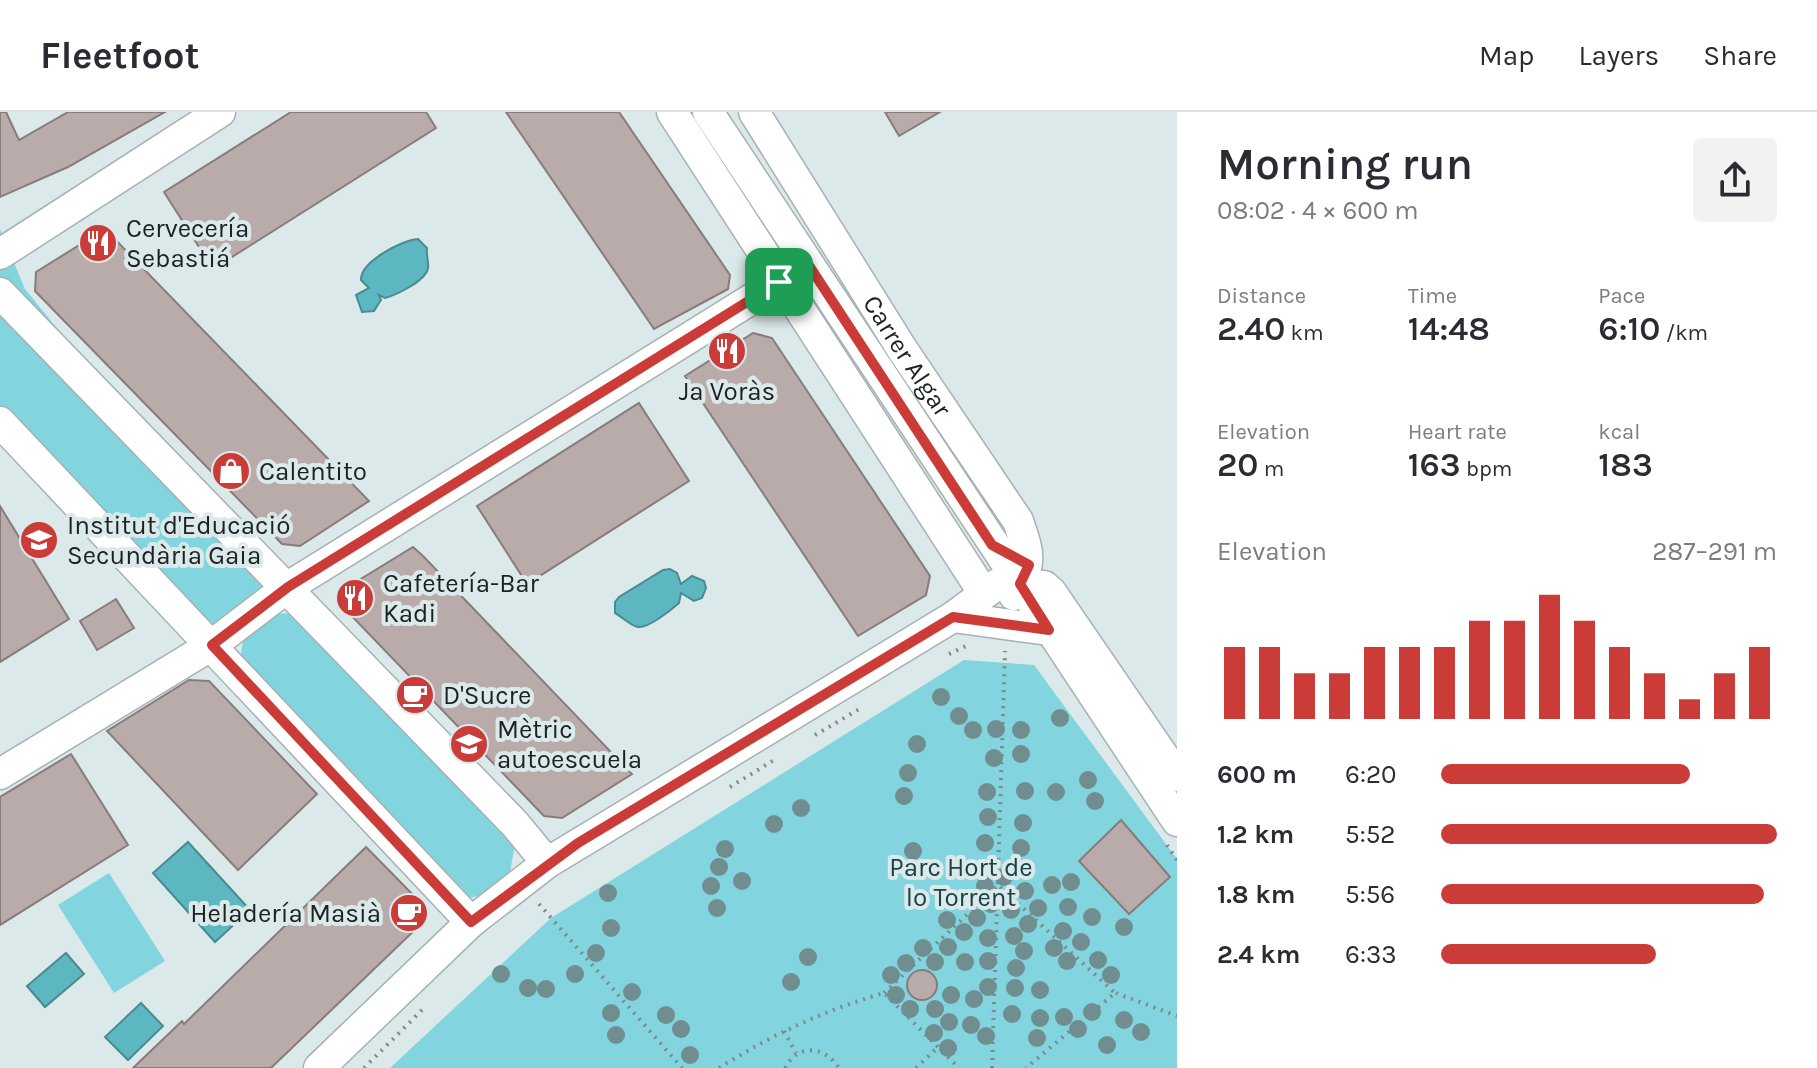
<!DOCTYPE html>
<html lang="en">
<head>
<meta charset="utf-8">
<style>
  body { margin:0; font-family:Karla,sans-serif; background:#f2f2f3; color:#2b2b33; height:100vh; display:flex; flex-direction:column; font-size:30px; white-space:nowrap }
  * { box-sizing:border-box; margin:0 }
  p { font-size:26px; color:#7c7c81 }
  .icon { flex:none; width:44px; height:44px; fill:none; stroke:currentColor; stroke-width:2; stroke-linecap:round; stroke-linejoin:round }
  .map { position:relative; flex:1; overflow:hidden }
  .details { display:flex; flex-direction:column; background:#fff; width:640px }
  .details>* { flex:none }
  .pin { position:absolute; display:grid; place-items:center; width:68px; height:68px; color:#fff; margin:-34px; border-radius:16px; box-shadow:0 4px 12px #0006 }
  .round { display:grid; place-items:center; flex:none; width:84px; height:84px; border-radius:8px; background:#f2f2f3 }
  .summary { display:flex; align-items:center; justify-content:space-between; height:136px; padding:0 40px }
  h1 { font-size:44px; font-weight:600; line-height:60px }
  .metrics { display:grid; grid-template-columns:repeat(3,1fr); gap:12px; height:136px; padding:8px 40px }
  .metrics div { display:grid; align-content:center }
  .metrics b { font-size:34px; font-weight:600 }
  .metrics small { font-size:22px; font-weight:400 }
  .metrics p { font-size:22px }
  .chart { height:224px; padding:16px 40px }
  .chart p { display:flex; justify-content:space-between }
  .chart svg { width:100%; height:144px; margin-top:8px; stroke:#cb3c38; stroke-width:6 }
  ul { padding:0 40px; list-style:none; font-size:26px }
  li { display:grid; grid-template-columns:128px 96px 1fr; align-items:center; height:60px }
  li i { height:20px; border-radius:10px; background:#cb3c38 }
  header { display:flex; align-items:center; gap:48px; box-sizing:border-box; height:112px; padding:0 40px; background:#fff; border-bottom:2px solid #e1e1e2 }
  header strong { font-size:38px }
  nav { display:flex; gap:44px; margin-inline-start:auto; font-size:28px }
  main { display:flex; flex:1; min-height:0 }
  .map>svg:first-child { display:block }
</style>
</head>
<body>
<header>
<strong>Fleetfoot</strong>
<nav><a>Map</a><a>Layers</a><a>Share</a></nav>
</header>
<main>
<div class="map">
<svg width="1177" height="956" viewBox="0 0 1177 956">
  <rect width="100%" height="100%" fill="#dbe9ea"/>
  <!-- green -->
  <g fill="#82d5de">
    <path d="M 0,117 L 25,177 L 261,467 L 277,502 L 292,501 L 515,731 L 510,761 L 483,783 L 468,786 L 256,563 L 241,542 L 243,528 L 208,512 L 0,316 Z"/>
    <path d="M 964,548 L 1034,553 L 1177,747 L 1177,956 L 390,956 L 551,806 Z"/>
    <path d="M 109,761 L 165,849 L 114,881 L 58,793 Z"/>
  </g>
  <!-- water -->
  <g fill="#5db7c1" stroke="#4a8a91" stroke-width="2">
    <path d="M 418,127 L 427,136 C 426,144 429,149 428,156 C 426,169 396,183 385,186 L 379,183 L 381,188 L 374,199 L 362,200 L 356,183 L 369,176 L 361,168 C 360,150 402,128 418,127 Z"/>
    <path d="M 670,457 L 677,461 L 681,472 L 692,464 L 704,469 L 706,476 L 702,486 L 694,489 L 681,481 L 679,491 C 671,498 649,516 638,515 C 631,514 621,504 615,501 L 615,490 L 619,485 L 663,458 Z"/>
    <path d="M 188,730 L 250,798 L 215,830 L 153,761 Z"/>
    <path d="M 66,841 L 84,862 L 45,895 L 27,874 Z"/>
    <path d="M 141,891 L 163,914 L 128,948 L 105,925 Z"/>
  </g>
  <!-- building -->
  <g fill="#b8abaa" stroke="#887c7b" stroke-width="2">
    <path d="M 0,0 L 6,0 L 19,28 L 68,0 L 165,0 L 68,55 L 0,85 Z"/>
    <path d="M 291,0 L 426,0 L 436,16 L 213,157 L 164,80 Z"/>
    <path d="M 506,0 L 619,0 L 730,163 L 728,177 L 654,217 Z"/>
    <path d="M 885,0 L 940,0 L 899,24 Z"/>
    <path d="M 105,117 L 369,389 L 300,434 L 282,432 L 35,179 L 36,160 Z"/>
    <path d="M 753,221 L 772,226 L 930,464 L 926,483 L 858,524 L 685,264 Z"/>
    <path d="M 639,291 L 689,369 L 527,472 L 477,394 Z"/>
    <path d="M 0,394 L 69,507 L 0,550 Z"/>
    <path d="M 413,435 L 423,444 L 632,662 L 562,706 L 544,704 L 344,496 L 346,476 Z"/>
    <path d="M 116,487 L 134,516 L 97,538 L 80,509 Z"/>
    <path d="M 189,568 L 209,569 L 317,682 L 238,758 L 107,619 Z"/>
    <path d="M 71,642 L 128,733 L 0,813 L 0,685 Z"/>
    <path d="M 1121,708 L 1170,765 L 1129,802 L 1079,749 Z"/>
    <path d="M 366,735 L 422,792 L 421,812 L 271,956 L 133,956 L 182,909 L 184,912 Z"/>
    <circle cx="922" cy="873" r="15"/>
  </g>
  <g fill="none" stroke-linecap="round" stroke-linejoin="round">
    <defs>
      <g id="minor">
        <path d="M 672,0 L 983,480"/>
        <path d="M 708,0 L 1177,709"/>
        <path id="s1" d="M 754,0 L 902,237 L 1018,409 C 1030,444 1032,449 1014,483"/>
        <path d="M 0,142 L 220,0"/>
        <path d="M 0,181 L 515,712 L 547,751"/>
        <path d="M 0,310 L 471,810"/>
        <path d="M 953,505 L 1049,518"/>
        <path d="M 0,662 L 212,533 L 288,475 L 808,152"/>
        <path d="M 319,956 L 471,810 L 547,751 L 953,505 L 999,471 L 1044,474 L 1051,480 L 1177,664"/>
      </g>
    </defs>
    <!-- minor casing -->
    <use href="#minor" stroke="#a5b1b3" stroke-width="33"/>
    <!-- path -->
    <g stroke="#7f8889" stroke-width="4" stroke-dasharray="2 6" stroke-linecap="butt">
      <path d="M 949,542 L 966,534"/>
      <path d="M 815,623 L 863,595"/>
      <path d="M 730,675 L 774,648"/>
      <path d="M 1167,733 L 1177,748"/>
      <path d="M 539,792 L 682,956"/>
      <path d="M 884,881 L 998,773 L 1115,881 L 1026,956"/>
      <path d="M 1116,881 L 1177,904"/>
      <path d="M 784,919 L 796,941"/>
      <path d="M 364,956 L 425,895"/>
      <path d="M 719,956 C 771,923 825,898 884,881 L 959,956"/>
      <path d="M 785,956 C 798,931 825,934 839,956"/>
      <path d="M 916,956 L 937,936"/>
      <path d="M 992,956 L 1005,539"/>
    </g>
    <!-- minor -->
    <use href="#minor" stroke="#fff" stroke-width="30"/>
  </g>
  <!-- trees -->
  <g fill="#708d90">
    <circle cx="941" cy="585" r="9"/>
    <circle cx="959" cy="604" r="9"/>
    <circle cx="1060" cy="606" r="9"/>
    <circle cx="996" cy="617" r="9"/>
    <circle cx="973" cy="618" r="9"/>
    <circle cx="1021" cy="618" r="9"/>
    <circle cx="917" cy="632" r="9"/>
    <circle cx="1021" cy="642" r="9"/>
    <circle cx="994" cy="646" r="9"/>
    <circle cx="908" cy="661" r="9"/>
    <circle cx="1088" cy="668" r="9"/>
    <circle cx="1025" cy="679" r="9"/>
    <circle cx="987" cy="680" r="9"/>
    <circle cx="1056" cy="680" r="9"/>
    <circle cx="904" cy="684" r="9"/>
    <circle cx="1095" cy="689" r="9"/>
    <circle cx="801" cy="696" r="9"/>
    <circle cx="988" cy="705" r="9"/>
    <circle cx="1023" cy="711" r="9"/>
    <circle cx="774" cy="712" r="9"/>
    <circle cx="985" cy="731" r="9"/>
    <circle cx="1021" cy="736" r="9"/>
    <circle cx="725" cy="737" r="9"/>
    <circle cx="913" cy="739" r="9"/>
    <circle cx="719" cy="755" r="9"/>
    <circle cx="1004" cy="765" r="9"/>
    <circle cx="742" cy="769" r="9"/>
    <circle cx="1071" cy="770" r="9"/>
    <circle cx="1052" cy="773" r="9"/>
    <circle cx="711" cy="774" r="9"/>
    <circle cx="985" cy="774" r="9"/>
    <circle cx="1025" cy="779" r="9"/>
    <circle cx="608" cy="781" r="9"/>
    <circle cx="971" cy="789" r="9"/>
    <circle cx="991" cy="792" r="9"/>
    <circle cx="1068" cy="795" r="9"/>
    <circle cx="717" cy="796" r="9"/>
    <circle cx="1038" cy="796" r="9"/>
    <circle cx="1011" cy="798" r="9"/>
    <circle cx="1092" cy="805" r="9"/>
    <circle cx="977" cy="806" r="9"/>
    <circle cx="947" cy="808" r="9"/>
    <circle cx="1028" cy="812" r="9"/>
    <circle cx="1124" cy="815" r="9"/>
    <circle cx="611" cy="816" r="9"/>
    <circle cx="1063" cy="819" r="9"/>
    <circle cx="964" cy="820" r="9"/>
    <circle cx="1014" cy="824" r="9"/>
    <circle cx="988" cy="826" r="9"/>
    <circle cx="1081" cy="830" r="9"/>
    <circle cx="948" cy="835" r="9"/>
    <circle cx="923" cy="836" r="9"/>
    <circle cx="1054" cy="836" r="9"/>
    <circle cx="1024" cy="839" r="9"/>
    <circle cx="596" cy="841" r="9"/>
    <circle cx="808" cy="845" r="9"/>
    <circle cx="1098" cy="848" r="9"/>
    <circle cx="988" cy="849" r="9"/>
    <circle cx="1067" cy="849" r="9"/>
    <circle cx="935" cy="850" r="9"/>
    <circle cx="965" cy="850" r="9"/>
    <circle cx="906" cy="851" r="9"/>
    <circle cx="1016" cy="856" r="9"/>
    <circle cx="501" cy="862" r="9"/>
    <circle cx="575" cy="862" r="9"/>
    <circle cx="891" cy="863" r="9"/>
    <circle cx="1111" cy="863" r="9"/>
    <circle cx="791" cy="870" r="9"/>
    <circle cx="988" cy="875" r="9"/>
    <circle cx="528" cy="876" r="9"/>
    <circle cx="1015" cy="876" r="9"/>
    <circle cx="546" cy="877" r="9"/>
    <circle cx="1040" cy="878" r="9"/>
    <circle cx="632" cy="880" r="9"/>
    <circle cx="896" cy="883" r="9"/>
    <circle cx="951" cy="883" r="9"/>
    <circle cx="974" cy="887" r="9"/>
    <circle cx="910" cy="897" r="9"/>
    <circle cx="935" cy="897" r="9"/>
    <circle cx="1092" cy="900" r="9"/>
    <circle cx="611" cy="901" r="9"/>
    <circle cx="1012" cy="902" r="9"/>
    <circle cx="666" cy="903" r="9"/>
    <circle cx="1064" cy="905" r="9"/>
    <circle cx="1040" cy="906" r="9"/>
    <circle cx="1124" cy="908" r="9"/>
    <circle cx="949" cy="910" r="9"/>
    <circle cx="971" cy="913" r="9"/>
    <circle cx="681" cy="917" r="9"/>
    <circle cx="1078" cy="917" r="9"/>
    <circle cx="1141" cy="920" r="9"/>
    <circle cx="934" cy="921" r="9"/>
    <circle cx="616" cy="923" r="9"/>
    <circle cx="986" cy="924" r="9"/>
    <circle cx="1037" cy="926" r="9"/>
    <circle cx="1107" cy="933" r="9"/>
    <circle cx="948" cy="936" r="9"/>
    <circle cx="690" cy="943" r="9"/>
  </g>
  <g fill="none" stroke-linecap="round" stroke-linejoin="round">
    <defs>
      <path id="route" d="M 808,152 L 992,433 L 1029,453 L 1020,472 L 1049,518 L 953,505 L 578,731 L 471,810 L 212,533 L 288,475 Z"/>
    </defs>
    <!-- route casing -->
    <use href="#route" stroke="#fff" stroke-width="16"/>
    <!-- route -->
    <use href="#route" stroke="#cb3c38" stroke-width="10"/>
  </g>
  <!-- icons -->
  <defs>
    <symbol id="restaurant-disc" viewBox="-11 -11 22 22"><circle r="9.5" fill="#cb3c38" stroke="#dbe9ea"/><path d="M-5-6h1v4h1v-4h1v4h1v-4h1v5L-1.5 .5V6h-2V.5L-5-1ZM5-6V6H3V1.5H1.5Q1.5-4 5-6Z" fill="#fff"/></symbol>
    <symbol id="shop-disc" viewBox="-11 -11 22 22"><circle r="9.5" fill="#cb3c38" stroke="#dbe9ea"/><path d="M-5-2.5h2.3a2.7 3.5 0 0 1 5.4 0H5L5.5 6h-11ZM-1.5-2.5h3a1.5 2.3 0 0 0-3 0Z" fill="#fff"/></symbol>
    <symbol id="school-disc" viewBox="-11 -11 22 22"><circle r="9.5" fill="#cb3c38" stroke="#dbe9ea"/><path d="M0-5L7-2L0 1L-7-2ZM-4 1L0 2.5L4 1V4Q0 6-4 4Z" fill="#fff"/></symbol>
    <symbol id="cafe-disc" viewBox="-11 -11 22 22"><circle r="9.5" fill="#cb3c38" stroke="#dbe9ea"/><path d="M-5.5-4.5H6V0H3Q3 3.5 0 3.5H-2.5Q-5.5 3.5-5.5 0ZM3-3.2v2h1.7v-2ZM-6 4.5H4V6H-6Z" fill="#fff"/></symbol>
  </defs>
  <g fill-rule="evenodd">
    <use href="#restaurant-disc" x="76" y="109" width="44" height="44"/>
    <use href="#restaurant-disc" x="705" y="217" width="44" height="44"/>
    <use href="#shop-disc" x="209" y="337" width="44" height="44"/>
    <use href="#school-disc" x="17" y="406" width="44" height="44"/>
    <use href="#restaurant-disc" x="333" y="464" width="44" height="44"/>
    <use href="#cafe-disc" x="393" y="561" width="44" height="44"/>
    <use href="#school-disc" x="447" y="610" width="44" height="44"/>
    <use href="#cafe-disc" x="387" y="779" width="44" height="44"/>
  </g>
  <g text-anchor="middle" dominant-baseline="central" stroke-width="8" stroke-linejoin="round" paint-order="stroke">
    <!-- poi labels -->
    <g font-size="26" fill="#1c2121" stroke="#dbe9ea" text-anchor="start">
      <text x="126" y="116">Cervecería<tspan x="126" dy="30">Sebastiá</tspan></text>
      <text x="727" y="279" text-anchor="middle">Ja Voràs</text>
      <text x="259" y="359">Calentito</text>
      <text x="67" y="413">Institut d'Educació<tspan x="67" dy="30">Secundària Gaia</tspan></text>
      <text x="383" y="471">Cafetería-Bar<tspan x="383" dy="30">Kadi</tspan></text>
      <text x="443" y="583">D'Sucre</text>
      <text x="497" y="617">Mètric<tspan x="497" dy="30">autoescuela</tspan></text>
      <text x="381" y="801" text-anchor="end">Heladería Masià</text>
    </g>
    <!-- street labels -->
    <g font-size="26" fill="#1c2121" stroke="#dbe9ea">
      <text stroke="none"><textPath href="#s1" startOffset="288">Carrer Algar</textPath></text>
    </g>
    <!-- park labels -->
    <g font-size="26" fill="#184247" stroke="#dbe9ea">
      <text x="961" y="755">Parc Hort de<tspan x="961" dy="30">lo Torrent</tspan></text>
    </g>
  </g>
</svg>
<div class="pin" style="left:779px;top:170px;background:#1e9e55"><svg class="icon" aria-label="arrive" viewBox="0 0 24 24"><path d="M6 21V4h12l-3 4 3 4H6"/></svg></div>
</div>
<section class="details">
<div class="summary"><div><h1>Morning run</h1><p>08:02 · 4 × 600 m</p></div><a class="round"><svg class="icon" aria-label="share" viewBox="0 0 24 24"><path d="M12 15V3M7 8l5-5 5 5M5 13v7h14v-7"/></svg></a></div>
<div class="metrics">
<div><p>Distance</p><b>2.40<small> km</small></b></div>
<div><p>Time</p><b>14:48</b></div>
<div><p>Pace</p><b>6:10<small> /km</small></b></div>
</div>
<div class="metrics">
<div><p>Elevation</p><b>20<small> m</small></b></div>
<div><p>Heart rate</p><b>163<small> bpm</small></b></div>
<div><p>kcal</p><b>183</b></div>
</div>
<div class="chart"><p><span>Elevation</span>287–291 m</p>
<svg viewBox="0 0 160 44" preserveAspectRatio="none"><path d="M5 44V22M15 44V22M25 44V30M35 44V30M45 44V22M55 44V22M65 44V22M75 44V14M85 44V14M95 44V6M105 44V14M115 44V22M125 44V30M135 44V38M145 44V30M155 44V22"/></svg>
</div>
<ul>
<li><b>600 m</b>6:20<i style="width:74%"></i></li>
<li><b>1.2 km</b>5:52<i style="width:100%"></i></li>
<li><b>1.8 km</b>5:56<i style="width:96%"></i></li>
<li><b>2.4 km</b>6:33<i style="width:64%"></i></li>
</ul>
</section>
</main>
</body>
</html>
